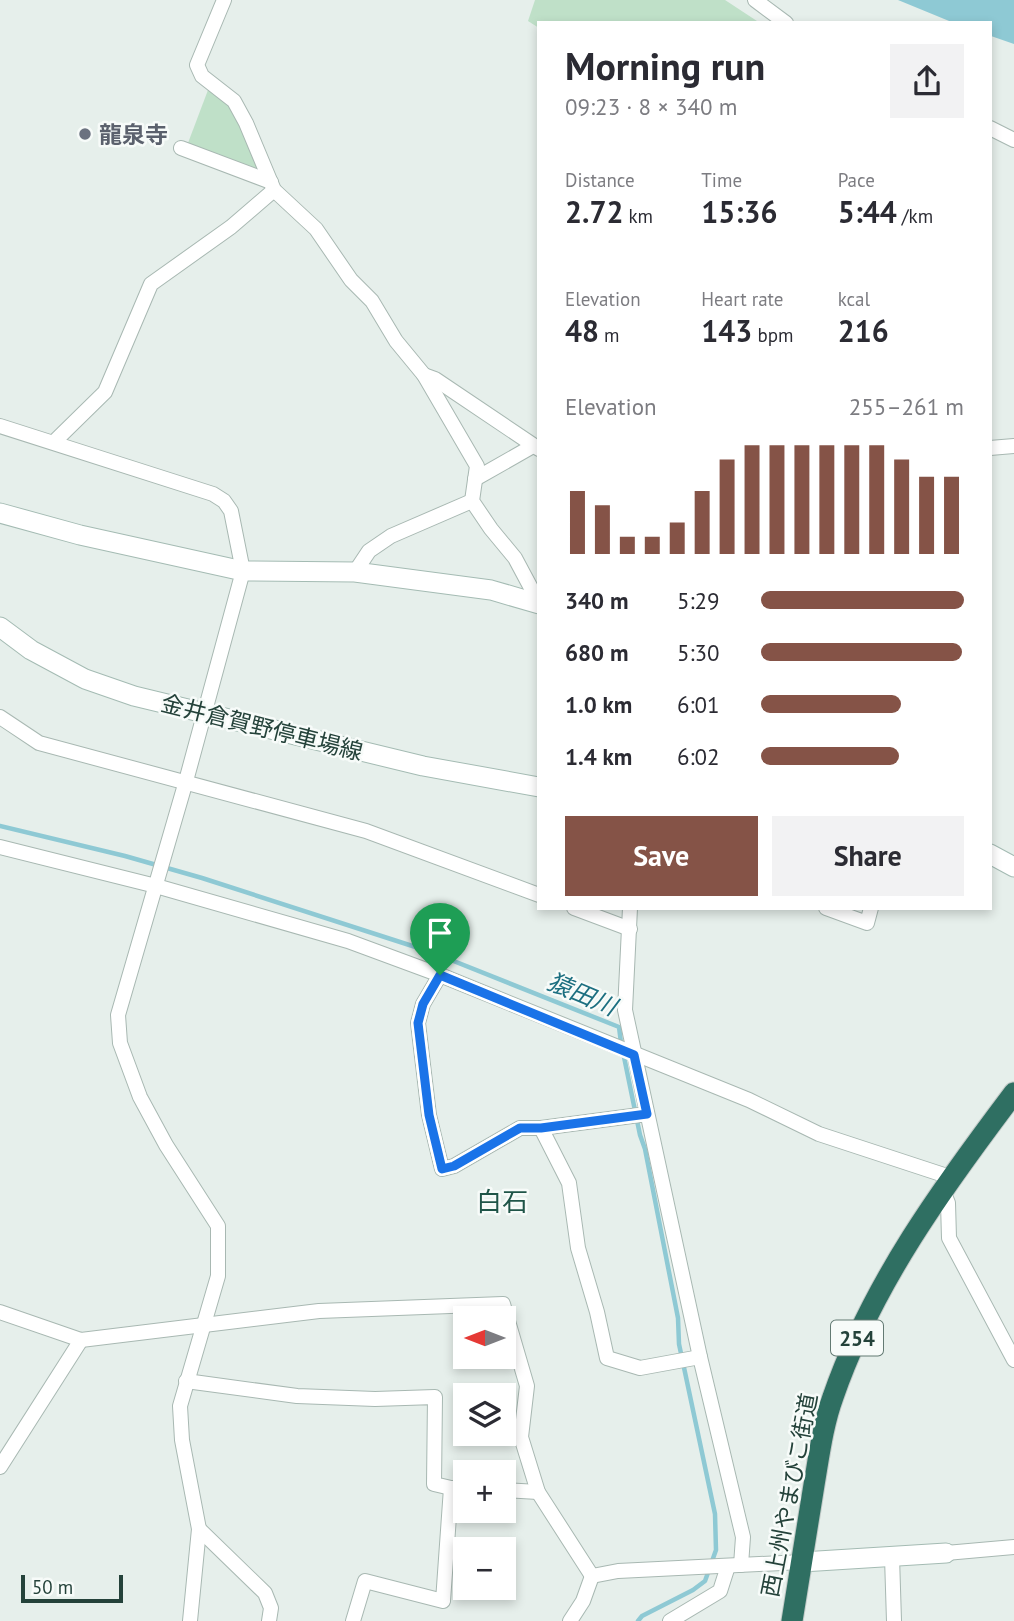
<!DOCTYPE html>
<html lang="en">
<head>
<meta charset="utf-8">
<style>
  body { margin:0; font-family:"PT Sans","Noto Sans JP",sans-serif; background:#f2f2f3; color:#2b2b33; height:100vh; display:flex; flex-direction:column; font-size:26px; white-space:nowrap }
  * { box-sizing:border-box; margin:0 }
  p { font-size:23px; color:#7c7c81 }
  .icon { flex:none; width:38px; height:38px; fill:none; stroke:currentColor; stroke-width:2; stroke-linecap:round; stroke-linejoin:round }
  .map { position:relative; flex:1; overflow:hidden }
  .drawer { position:absolute; left:537px; top:21px; width:455px; height:889px; display:flex; flex-direction:column; background:#fff; border-radius:0px; box-shadow:0 4px 10px #0003 }
  .drawer>* { flex:none }
  .needle { width:46px; rotate:270deg }
  .fabs { position:absolute; left:453px; top:1306px; display:grid; gap:14px }
  .fabs a { display:grid; place-items:center; width:63px; height:63px; border-radius:0px; background:#fff; box-shadow:0 4px 10px #0003; font-size:35px }
  .scale { position:absolute; left:21px; bottom:18px; width:102px; box-sizing:border-box; padding-left:7px; border:4px solid #24423a; border-top:0; font-size:19px; line-height:24px; white-space:nowrap; color:#24423a; -webkit-text-stroke:5px #f7fbf9; paint-order:stroke }
  .pin { position:absolute; display:grid; place-items:center; width:60px; height:60px; color:#fff; margin:-72px -30px; border-radius:50% 50% 50% 0; rotate:-45deg; box-shadow:0 0 7px #0007 }
  .pin .icon { rotate:45deg }
  .round { display:grid; place-items:center; flex:none; width:74px; height:74px; border-radius:0px; background:#f2f2f3 }
  .headline { display:flex; align-items:center; justify-content:space-between; height:119px; padding:0 28px }
  h1 { font-size:38px; font-weight:800; line-height:52px }
  .stats { display:grid; grid-template-columns:repeat(3,1fr); gap:10px; height:119px; padding:7px 28px }
  .stats div { display:grid; align-content:center }
  .stats b { font-size:30px; font-weight:800 }
  .stats small { font-size:19px; font-weight:400 }
  .stats p { font-size:19px }
  .chart { height:196px; padding:14px 28px }
  .chart p { display:flex; justify-content:space-between }
  .chart svg { width:100%; height:126px; margin-top:7px; stroke:#855347; stroke-width:6 }
  .primary-button { display:flex; gap:14px; margin-top:auto; padding:14px 28px }
  .primary-button a { flex:1; height:80px; border-radius:0px; background:#855347; color:#fff; font-size:28px; font-weight:800; line-height:80px; text-align:center }
  .primary-button a+a { background:#f2f2f3; color:#2b2b33 }
  ul { padding:0 28px; list-style:none; font-size:23px }
  li { display:grid; grid-template-columns:112px 84px 1fr; align-items:center; height:52px }
  li i { height:18px; border-radius:9px; background:#855347 }
  .map>svg:first-child { display:block }
</style>
</head>
<body>
<div class="map">
<svg width="1014" height="1621" viewBox="0 0 1014 1621">
  <rect width="100%" height="100%" fill="#e6efeb"/>
  <!-- green -->
  <g fill="#bfe0c8">
    <path d="M 535,0 L 725,0 L 760,23 L 539,23 L 539,28 L 528,21 Z"/>
    <path d="M 208,90 L 232,107 L 259,172 L 188,143 Z"/>
  </g>
  <!-- water -->
  <path fill="#8ec9d4" d="M 898,0 L 1014,0 L 1014,44 L 991,36 L 990,23 L 954,23 Z"/>
  <g fill="none" stroke-linecap="round" stroke-linejoin="round">
    <!-- stream -->
    <g stroke="#8ec9d4" stroke-width="4.5">
      <path d="M 0,826 L 125,856 L 202,878 L 431,952 L 619,1027 L 621,1043"/>
      <path d="M 623,1052 L 640,1135 L 645,1149 L 678,1318 L 679,1344 L 715,1514 L 716,1550 L 705,1581 L 693,1590 L 642,1616 L 638,1621"/>
    </g>
    <defs>
      <g id="street">
        <path d="M 224,0 L 197,65 L 202,76 L 234,101 L 246,123 L 274,190 L 316,229 L 351,280 L 372,301 L 396,341 L 424,375 L 477,466 L 472,501 L 491,529 L 515,558 L 539,603"/>
        <path d="M 755,0 L 786,23"/>
        <path d="M 990,128 L 1014,140"/>
        <path d="M 181,148 L 271,182"/>
        <path d="M 424,375 L 435,379 L 539,449"/>
        <path d="M 0,426 L 213,494 L 224,501 L 231,511 L 243,571 L 186,781 L 118,1015 L 120,1043 L 140,1097 L 166,1145 L 218,1226 L 218,1276 L 180,1406 L 182,1440 L 199,1529 L 190,1621"/>
        <path d="M 54,442 L 105,392 L 151,284 L 231,227 L 274,190"/>
        <path d="M 990,448 L 1014,446"/>
        <path d="M 475,479 L 533,446"/>
        <path d="M 355,572 L 369,551 L 391,536 L 472,501"/>
        <path d="M 0,717 L 39,743 L 366,831 L 539,895"/>
        <path d="M 0,847 L 156,886 L 348,941 L 440,975 L 749,1100 L 819,1134 L 950,1177"/>
        <path d="M 574,908 L 630,929"/>
        <path d="M 630,908 L 625,1010 L 700,1357 L 743,1537 L 741,1565"/>
        <path d="M 826,908 L 867,923 L 871,908"/>
        <path d="M 440,975 L 423,1004 L 418,1023 L 429,1115 L 442,1169 L 454,1166 L 520,1128 L 541,1128 L 647,1114"/>
        <path d="M 541,1128 L 569,1183 L 578,1248 L 597,1312 L 607,1358 L 640,1368 L 700,1357"/>
        <path d="M 943,1191 L 948,1203 L 949,1238 L 1014,1360"/>
        <path d="M 0,1312 L 81,1340 L 319,1311 L 503,1304 L 527,1386 L 521,1437 L 538,1492 L 592,1576"/>
        <path d="M 186,1381 L 297,1396 L 375,1399 L 435,1397 L 434,1484 L 451,1488"/>
        <path d="M 0,1467 L 81,1340"/>
        <path d="M 504,1490 L 538,1492"/>
        <path d="M 199,1529 L 265,1593 L 271,1608 L 269,1621"/>
        <path d="M 946,1553 L 1014,1547"/>
        <path d="M 892,1557 L 894,1621"/>
        <path d="M 592,1576 L 618,1571 L 802,1562"/>
        <path d="M 353,1621 L 365,1581 L 443,1601 L 451,1488 L 466,1488"/>
        <path d="M 570,1621 L 583,1601 L 592,1576"/>
        <path d="M 670,1621 L 720,1591 L 728,1566"/>
      </g>
      <g id="secondary">
        <path d="M 0,513 L 80,535 L 243,571 L 355,572 L 491,590 L 539,604"/>
        <path d="M 0,627 L 31,650 L 85,679 L 134,696 L 423,766 L 539,787"/>
        <path d="M 990,854 L 1014,867"/>
        <path d="M 802,1562 L 946,1553"/>
      </g>
      <path id="highway" d="M 792,1621 C 799,1576 807,1530 814,1485 C 819,1456 823,1424 833,1397 C 872,1284 943,1187 1014,1093"/>
    </defs>
    <!-- street casing -->
    <use href="#street" stroke="#a8b8b2" stroke-width="16"/>
    <!-- secondary casing -->
    <use href="#secondary" stroke="#a4bbb3" stroke-width="21"/>
    <!-- highway casing -->
    <use href="#highway" stroke="#c2cac8" stroke-width="23"/>
    <!-- street -->
    <use href="#street" stroke="#fff" stroke-width="14"/>
    <!-- secondary -->
    <use href="#secondary" stroke="#fff" stroke-width="19"/>
    <!-- highway -->
    <use href="#highway" stroke="#2f6f62" stroke-width="21"/>
  </g>
  <g fill="none" stroke-linecap="round" stroke-linejoin="round">
    <defs>
      <path id="route" d="M 440,975 L 634,1055 L 647,1114 L 541,1128 L 520,1128 L 454,1166 L 442,1169 L 429,1115 L 418,1023 L 423,1004 Z"/>
    </defs>
    <!-- route casing -->
    <use href="#route" stroke="#fff" stroke-width="14"/>
    <!-- route -->
    <use href="#route" stroke="#1a73e8" stroke-width="9"/>
  </g>
  <!-- markers -->
  <circle fill="#6b7280" stroke="#f7fbf9" stroke-width="2.5" cx="85" cy="134" r="7"/>
  <g text-anchor="middle" dominant-baseline="central" stroke-width="5" stroke-linejoin="round" paint-order="stroke">
    <!-- shield labels -->
    <rect fill="#f7fbf9" stroke="#637a73" stroke-width="2" x="831" y="1320.5" width="52" height="35" rx="5"/>
    <g font-size="21" font-weight="bold" fill="#24423a">
      <text x="857" y="1338">254</text>
    </g>
    <!-- worship labels -->
    <g font-size="23" font-weight="bold" fill="#5b616d" stroke="#f7fbf9" text-anchor="start">
      <text x="99" y="134">龍泉寺</text>
    </g>
    <!-- street labels -->
    <g font-size="23" fill="#24423a" stroke="#f7fbf9">
      <text transform="translate(262 727) rotate(14)">金井倉賀野停車場線</text>
      <text transform="translate(789 1495) rotate(-79)">西上州やまびこ街道</text>
    </g>
    <!-- water labels -->
    <g font-size="24" font-style="italic" fill="#1c6f80" stroke="#f7fbf9">
      <text transform="translate(582 994) rotate(23)">猿田川</text>
    </g>
    <!-- quarter labels -->
    <g font-size="26" fill="#1f5548" stroke="#f7fbf9">
      <text x="502" y="1201">白石</text>
    </g>
  </g>
</svg>
<div class="fabs">
<a><svg class="needle" viewBox="-14 -14 28 28"><path d="M0-13l5 13h-10z" fill="#e53935"/><path d="M0 13l5-13h-10z" fill="#7c7c81"/></svg></a>
<a><svg class="icon" aria-label="layers" viewBox="0 0 24 24"><path d="M12 4l9 5-9 5-9-5zM3 14l9 5 9-5"/></svg></a>
<a>+</a>
<a>−</a>
</div>
<div class="scale">50 m</div>
<div class="pin" style="left:440px;top:975px;background:#1e9e55"><svg class="icon" aria-label="arrive" viewBox="0 0 24 24"><path d="M6 21V4h12l-3 4 3 4H6"/></svg></div>
<section class="drawer">
<div class="headline"><div><h1>Morning run</h1><p>09:23 · 8 × 340 m</p></div><a class="round"><svg class="icon" aria-label="share" viewBox="0 0 24 24"><path d="M12 15V3M7 8l5-5 5 5M5 13v7h14v-7"/></svg></a></div>
<div class="stats">
<div><p>Distance</p><b>2.72<small> km</small></b></div>
<div><p>Time</p><b>15:36</b></div>
<div><p>Pace</p><b>5:44<small> /km</small></b></div>
</div>
<div class="stats">
<div><p>Elevation</p><b>48<small> m</small></b></div>
<div><p>Heart rate</p><b>143<small> bpm</small></b></div>
<div><p>kcal</p><b>216</b></div>
</div>
<div class="chart"><p><span>Elevation</span>255–261 m</p>
<svg viewBox="0 0 160 44" preserveAspectRatio="none"><path d="M5 44V22M15 44V27M25 44V38M35 44V38M45 44V33M55 44V22M65 44V11M75 44V6M85 44V6M95 44V6M105 44V6M115 44V6M125 44V6M135 44V11M145 44V17M155 44V17"/></svg>
</div>
<ul>
<li><b>340 m</b>5:29<i style="width:100%"></i></li>
<li><b>680 m</b>5:30<i style="width:99%"></i></li>
<li><b>1.0 km</b>6:01<i style="width:69%"></i></li>
<li><b>1.4 km</b>6:02<i style="width:68%"></i></li>
</ul>
<div class="primary-button"><a>Save</a><a>Share</a></div>
</section>
</div>
</body>
</html>
